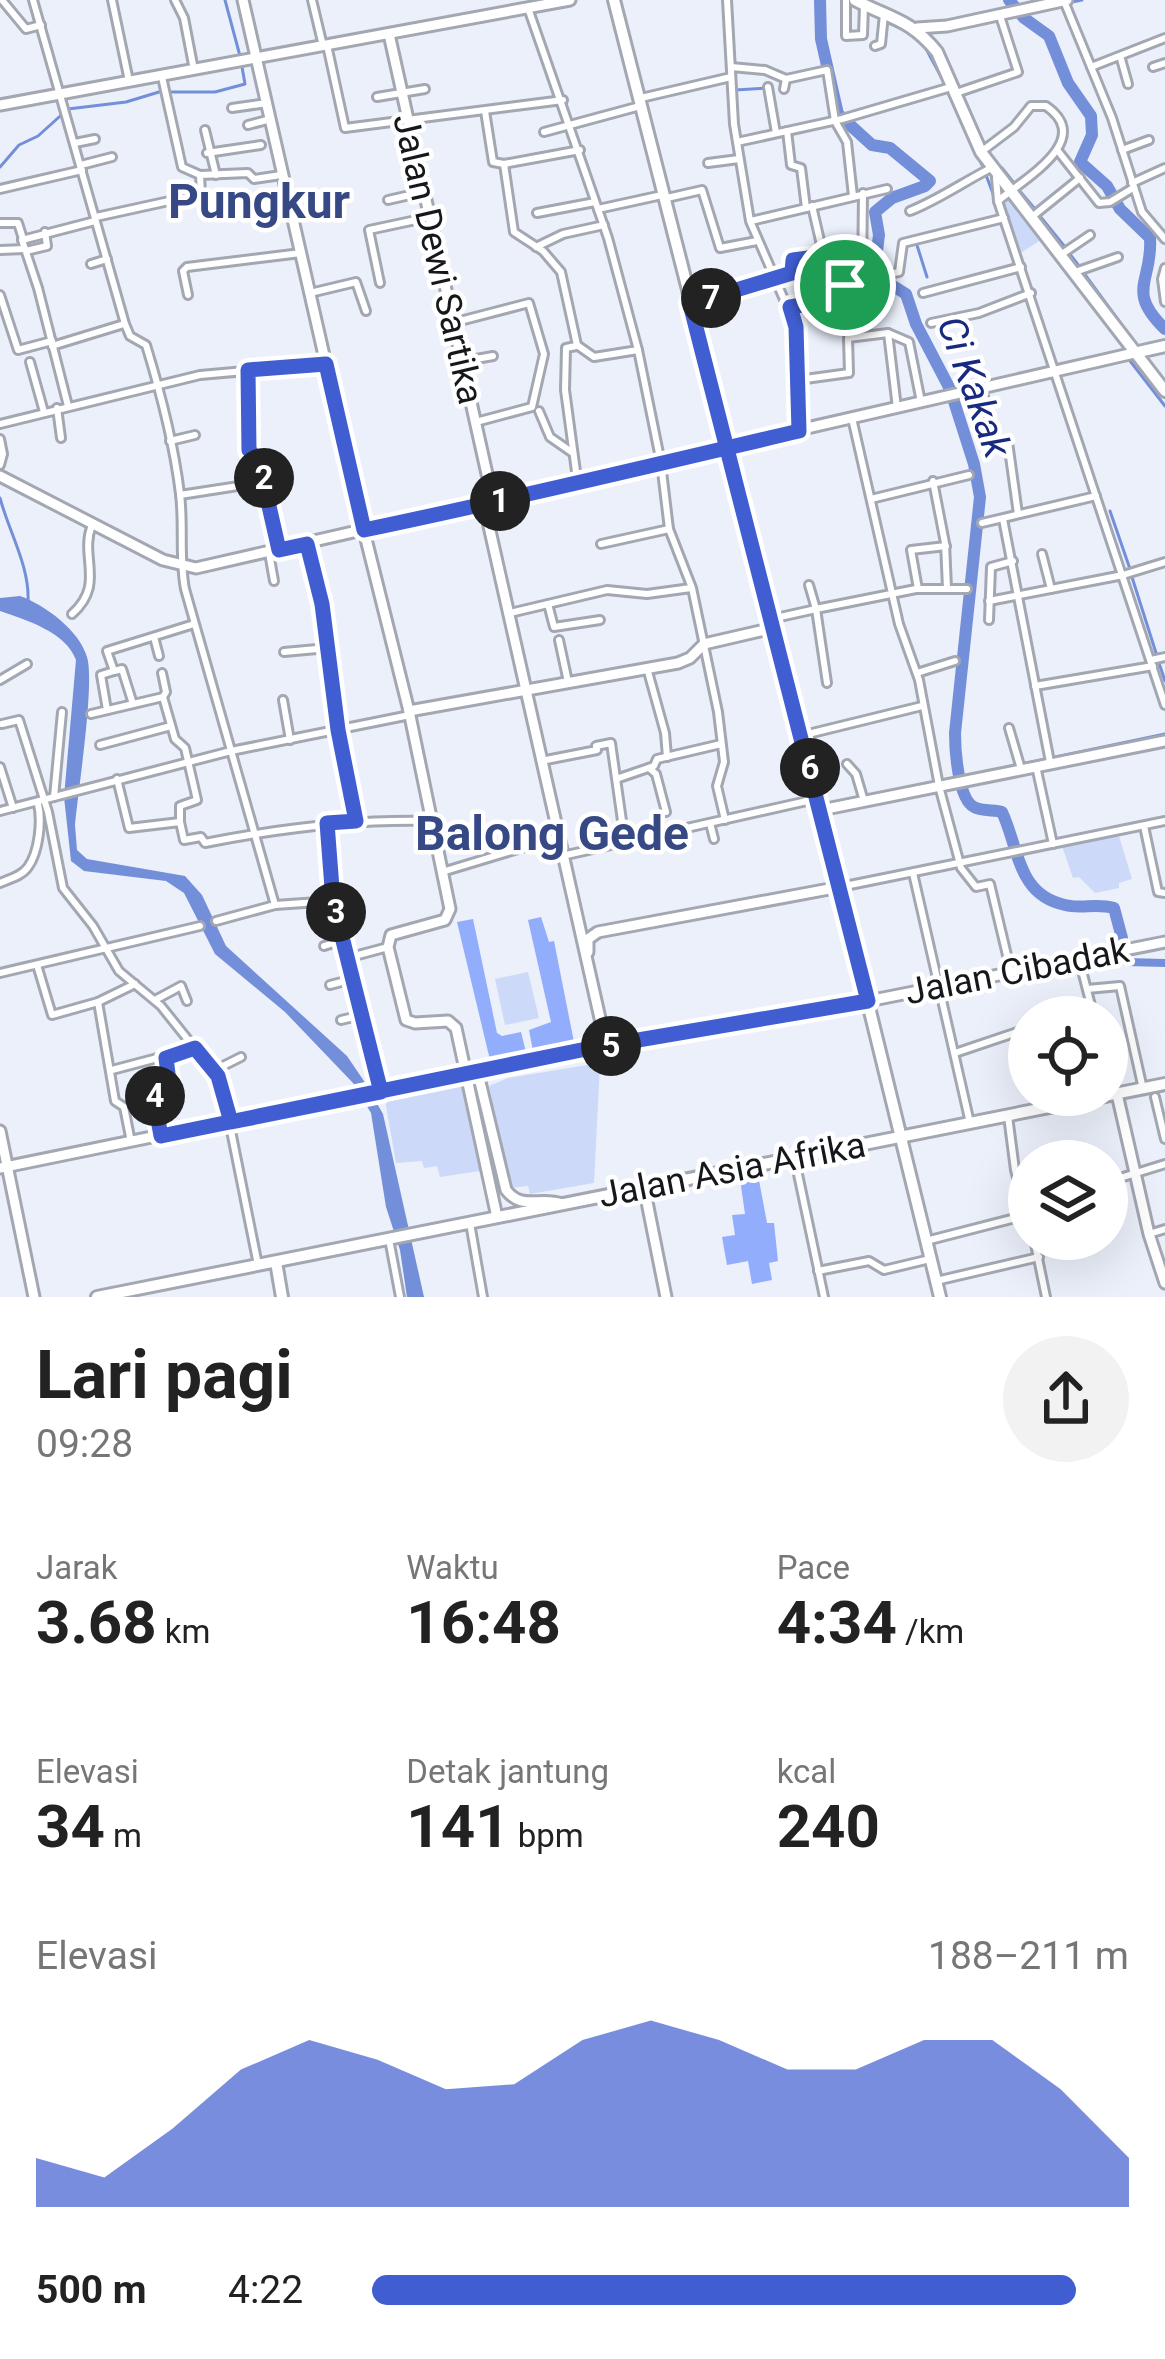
<!DOCTYPE html>
<html lang="id">
<head>
<meta charset="utf-8">
<style>
  body { margin:0; font-family:Roboto,sans-serif; background:#f2f2f2; color:#222; height:100vh; display:flex; flex-direction:column; font-size:45px; white-space:nowrap }
  * { box-sizing:border-box; margin:0 }
  p { font-size:39px; color:#767676 }
  .icon { flex:none; width:66px; height:66px; fill:none; stroke:currentColor; stroke-width:2; stroke-linecap:round; stroke-linejoin:round }
  .map { position:relative; height:1297px; overflow:hidden }
  .sheet { display:flex; flex-direction:column; background:#fff; flex:1 }
  .sheet>* { flex:none }
  .fabs { position:absolute; left:1008px; top:996px; display:grid; gap:24px }
  .fabs a { display:grid; place-items:center; width:120px; height:120px; border-radius:50%; background:#fff; box-shadow:0 12px 48px #0002; font-size:60px }
  .pin { position:absolute; display:grid; place-items:center; width:102px; height:102px; color:#fff; margin:-51px; border:6px solid #fff; border-radius:50%; box-shadow:0 3px 12px #0007 }
  .km { position:absolute; width:60px; height:60px; margin:-30px; border-radius:50%; background:#222; color:#fff; font-size:33px; line-height:60px; text-align:center }
  .round { display:grid; place-items:center; flex:none; width:126px; height:126px; border-radius:63px; background:#f2f2f2 }
  .summary { display:flex; align-items:center; justify-content:space-between; height:204px; padding:0 36px }
  h1 { font-size:66px; font-weight:700; line-height:90px }
  .figures { display:grid; grid-template-columns:repeat(3,1fr); gap:18px; height:204px; padding:12px 36px }
  .figures div { display:grid; align-content:center }
  .figures b { font-size:60px; font-weight:700 }
  .figures small { font-size:33px; font-weight:400 }
  .figures p { font-size:33px }
  .chart { height:336px; padding:24px 36px }
  .chart p { display:flex; justify-content:space-between }
  .chart svg { width:100%; height:216px; margin-top:12px; fill:#405ed1; opacity:.7 }
  ul { padding:0 36px; list-style:none; font-size:39px }
  li { display:grid; grid-template-columns:192px 144px 1fr; align-items:center; height:90px }
  li i { height:30px; border-radius:15px; background:#405ed1 }
  .map>svg:first-child { display:block }
</style>
</head>
<body>
<div class="map">
<svg width="1165" height="1297" viewBox="0 0 1165 1297">
  <rect width="100%" height="100%" fill="#ebf0fb"/>
  <!-- green -->
  <g fill="#ccd9f8">
    <path d="M 1008,197 L 1041,240 L 1019,254 L 1001,203 Z"/>
    <path d="M 1119,836 L 1132,879 L 1119,883 L 1119,888 L 1095,893 L 1079,877 L 1073,878 L 1062,846 Z"/>
    <path d="M 528,972 L 539,1018 L 505,1025 L 495,979 Z"/>
    <path d="M 600,1063 L 594,1183 L 530,1194 L 528,1186 L 510,1188 L 489,1086 L 508,1078 Z"/>
    <path d="M 462,1086 L 480,1171 L 440,1177 L 437,1166 L 424,1168 L 422,1161 L 396,1163 L 385,1100 Z"/>
  </g>
  <!-- forest -->
  <g fill="#91adfb">
    <path d="M 541,917 L 549,942 L 554,941 L 574,1042 L 533,1051 L 529,1030 L 551,1022 L 528,920 Z"/>
    <path d="M 473,919 L 497,1033 L 502,1036 L 521,1032 L 526,1052 L 490,1060 L 457,922 Z"/>
    <path d="M 758,1175 L 767,1223 L 774,1223 L 778,1261 L 769,1263 L 772,1280 L 752,1284 L 748,1261 L 727,1265 L 722,1237 L 735,1235 L 732,1215 L 745,1214 L 740,1179 Z"/>
  </g>
  <!-- water -->
  <path fill="#748fda" d="M 20,596 C 45,605 79,630 87,657 C 95,683 78,791 75,825 L 77,850 L 87,859 L 185,876 L 202,895 L 226,946 L 347,1056 L 366,1084 L 383,1114 L 424,1297 L 407,1297 L 400,1250 L 386,1207 L 371,1113 L 353,1083 L 285,1012 L 215,954 L 184,893 L 166,881 L 84,871 L 71,861 L 64,797 L 76,660 C 66,632 26,620 0,611 L 0,598 Z"/>
  <g fill="none" stroke-linecap="round" stroke-linejoin="round">
    <!-- stream -->
    <g stroke="#748fda" stroke-width="3">
      <path d="M 225,0 L 240,56"/>
      <path d="M 1067,3 L 1082,0"/>
      <path d="M 884,21 L 908,31"/>
      <path d="M 924,45 L 945,84"/>
      <path d="M 554,74 L 571,121"/>
      <path d="M 735,90 L 767,88"/>
      <path d="M 947,90 L 983,167"/>
      <path d="M 573,126 L 584,160"/>
      <path d="M 0,167 L 19,145 L 38,136 L 68,109 L 126,102 L 159,92 L 215,92 L 245,84 L 242,67"/>
      <path d="M 1002,168 L 1014,183"/>
      <path d="M 286,169 L 314,288"/>
      <path d="M 986,175 L 995,199"/>
      <path d="M 1018,189 L 1035,209"/>
      <path d="M 1039,215 L 1065,247"/>
      <path d="M 916,242 L 927,277"/>
      <path d="M 1069,253 L 1079,266"/>
      <path d="M 1083,272 L 1138,347"/>
      <path d="M 315,293 L 368,528"/>
      <path d="M 1127,357 L 1165,406"/>
      <path d="M 732,450 L 751,445"/>
      <path d="M 0,498 C 9,532 30,567 28,602"/>
      <path d="M 491,509 L 627,474"/>
      <path d="M 1110,511 L 1130,569"/>
      <path d="M 1131,574 L 1157,656"/>
      <path d="M 1158,660 L 1165,681"/>
      <path d="M 960,777 L 1165,734"/>
    </g>
    <!-- canal -->
    <path stroke="#748fda" stroke-width="8" d="M 1126,962 L 1165,963"/>
    <!-- river -->
    <g stroke="#748fda" stroke-width="12">
      <path d="M 820,0 L 821,39 L 838,114 L 872,145 L 890,148 L 930,181 L 925,186 L 892,198 L 875,212 L 879,235 L 874,274 L 906,294 L 916,324 L 950,389 L 974,464 L 980,497 L 955,733 C 955,749 958,799 974,807 C 980,811 995,810 1002,812 C 1019,848 1017,895 1065,905 C 1081,909 1097,903 1114,908 L 1122,938"/>
      <path d="M 1009,0 L 1024,18 L 1049,36 L 1068,83 L 1091,116 L 1092,135 L 1080,162 L 1107,186 L 1120,209 L 1150,238 C 1153,282 1125,290 1165,329"/>
    </g>
    <defs>
      <g id="street">
        <path d="M 2,0 L 26,29 L 41,25"/>
        <path d="M 33,0 L 125,324 L 130,336 L 146,345 C 161,394 174,444 180,494 C 184,526 179,558 185,589 L 275,905"/>
        <path d="M 112,0 L 129,81"/>
        <path d="M 175,0 L 184,18 L 194,70"/>
        <path d="M 312,0 L 323,46"/>
        <path d="M 727,0 L 734,124 L 750,221 L 796,327 L 799,431"/>
        <path d="M 846,0 L 846,36 L 863,35 L 864,5"/>
        <path d="M 1064,1 L 1112,118 L 1142,212 L 1165,239"/>
        <path d="M 528,8 L 608,238 L 638,350 L 661,463 L 669,529 L 692,588 L 718,712 L 724,762 L 717,786 L 725,820"/>
        <path d="M 327,45 L 345,128 L 563,100"/>
        <path d="M 875,46 L 881,44 L 884,14"/>
        <path d="M 1121,59 L 1128,84"/>
        <path d="M 731,67 L 765,70 L 786,79"/>
        <path d="M 1091,67 L 1165,38"/>
        <path d="M 1153,67 L 1165,63"/>
        <path d="M 162,77 L 182,167 L 200,175"/>
        <path d="M 768,87 L 776,133"/>
        <path d="M 784,89 L 786,79 L 827,70 L 835,121 L 847,142 L 853,196"/>
        <path d="M 956,93 L 1018,72 L 1000,16"/>
        <path d="M 377,97 L 425,89"/>
        <path d="M 641,98 L 731,77"/>
        <path d="M 232,108 L 267,103"/>
        <path d="M 485,111 L 493,162 L 504,164 L 514,232 L 543,251 L 561,272 L 577,345"/>
        <path d="M 248,125 L 271,119"/>
        <path d="M 205,130 L 216,175"/>
        <path d="M 787,131 L 791,165 L 801,168 L 806,208"/>
        <path d="M 544,132 L 640,106"/>
        <path d="M 737,142 L 842,119 L 951,87"/>
        <path d="M 75,143 L 95,139"/>
        <path d="M 1122,150 L 1149,140"/>
        <path d="M 1058,151 L 1099,203 L 1110,202 L 1133,188"/>
        <path d="M 981,152 L 1014,127 L 1031,106 L 1046,106 C 1095,140 1025,178 998,201"/>
        <path d="M 207,153 L 261,145"/>
        <path d="M 708,163 L 739,159"/>
        <path d="M 504,164 L 580,150"/>
        <path d="M 81,165 L 112,157"/>
        <path d="M 996,178 L 998,201 L 1165,705"/>
        <path d="M 1132,183 L 1165,168"/>
        <path d="M 0,189 L 82,170"/>
        <path d="M 201,194 L 200,175 L 248,173 L 254,179 L 281,175"/>
        <path d="M 667,198 L 702,190 L 720,248 L 757,241"/>
        <path d="M 388,200 L 423,192"/>
        <path d="M 812,206 L 821,245 L 837,244 L 849,300"/>
        <path d="M 598,209 L 662,195"/>
        <path d="M 910,211 C 940,199 963,182 993,167"/>
        <path d="M 537,213 L 595,202"/>
        <path d="M 1033,216 L 1080,178"/>
        <path d="M 96,217 L 201,194 L 203,200 L 229,197"/>
        <path d="M 751,221 L 887,189"/>
        <path d="M 0,223 L 18,223 L 23,239"/>
        <path d="M 536,247 L 563,234 L 604,225"/>
        <path d="M 0,250 L 25,249"/>
        <path d="M 26,251 L 47,246 L 45,232"/>
        <path d="M 1062,254 L 1090,235"/>
        <path d="M 91,264 L 107,259"/>
        <path d="M 1165,268 L 1162,279 L 1165,302"/>
        <path d="M 1075,272 L 1118,257"/>
        <path d="M 863,280 L 899,272 L 903,243 L 1004,218"/>
        <path d="M 380,283 L 369,230 L 430,217"/>
        <path d="M 310,293 L 356,282 L 366,311"/>
        <path d="M 923,293 L 1021,267"/>
        <path d="M 0,295 L 18,350 L 52,341"/>
        <path d="M 188,295 L 183,271 L 187,267 L 301,253"/>
        <path d="M 693,303 L 792,273 L 793,260 L 839,254"/>
        <path d="M 790,307 L 826,301 L 827,288 L 862,281 L 863,193"/>
        <path d="M 456,322 L 529,303 L 544,354 L 532,407 L 476,422"/>
        <path d="M 931,323 L 979,313 L 1031,293"/>
        <path d="M 888,333 L 909,342 L 921,402"/>
        <path d="M 577,345 L 594,357 L 638,350"/>
        <path d="M 52,346 L 124,324"/>
        <path d="M 576,346 L 566,348 L 565,390 L 577,479"/>
        <path d="M 465,361 L 493,356"/>
        <path d="M 30,362 L 44,412"/>
        <path d="M 247,371 L 247,431 L 249,450 L 259,462 L 279,551"/>
        <path d="M 798,380 L 849,373 L 848,338 L 888,333 L 897,408"/>
        <path d="M 982,389 L 995,441 L 1008,442 L 1018,514"/>
        <path d="M 68,406 L 38,288 L 22,240 L 95,221"/>
        <path d="M 57,408 L 61,438"/>
        <path d="M 539,411 L 550,437 L 573,453"/>
        <path d="M 852,418 L 899,624 L 919,680 L 939,786 L 961,868 L 976,887 L 990,884 L 1011,972"/>
        <path d="M 0,424 L 200,375 L 326,364"/>
        <path d="M 0,439 L 3,454 L 0,465"/>
        <path d="M 170,441 L 195,435"/>
        <path d="M 933,481 L 945,543 L 947,588"/>
        <path d="M 180,495 L 264,482"/>
        <path d="M 871,499 L 969,475"/>
        <path d="M 1003,519 L 1050,762"/>
        <path d="M 982,523 L 1096,496"/>
        <path d="M 601,544 L 669,529"/>
        <path d="M 306,545 L 322,604 L 338,731 L 356,821"/>
        <path d="M 269,553 L 274,581"/>
        <path d="M 1042,554 L 1051,589"/>
        <path d="M 809,585 L 816,609 L 916,589 L 967,589"/>
        <path d="M 918,589 L 911,550 L 946,546"/>
        <path d="M 989,601 L 1123,575 L 1165,562"/>
        <path d="M 548,604 L 554,627 L 600,620"/>
        <path d="M 510,613 L 607,590 L 647,594 L 691,588"/>
        <path d="M 72,614 C 106,584 79,557 92,525"/>
        <path d="M 771,619 L 816,609 L 827,683"/>
        <path d="M 989,620 L 991,567 L 1013,561"/>
        <path d="M 154,637 L 159,656"/>
        <path d="M 559,640 L 568,682"/>
        <path d="M 284,652 L 328,648"/>
        <path d="M 1151,660 L 1165,657"/>
        <path d="M 647,668 L 665,733 L 667,757"/>
        <path d="M 162,673 L 166,692 L 163,697 L 175,739 L 185,748 L 197,800 L 180,806 L 180,822"/>
        <path d="M 917,673 L 955,661"/>
        <path d="M 0,680 L 27,664"/>
        <path d="M 1035,686 L 1153,666"/>
        <path d="M 283,700 L 290,740"/>
        <path d="M 133,704 L 122,669 L 114,671 L 107,651 L 194,624"/>
        <path d="M 107,710 L 101,675 L 114,671"/>
        <path d="M 91,714 L 163,697"/>
        <path d="M 2,724 L 19,720 L 48,812 L 63,888 L 93,926 L 119,971 L 161,1006 L 221,1081 L 258,1265"/>
        <path d="M 1009,728 L 1021,769"/>
        <path d="M 804,735 L 922,706"/>
        <path d="M 100,745 L 171,726"/>
        <path d="M 541,761 L 597,750 L 596,746 L 611,743 L 625,842"/>
        <path d="M 847,764 L 856,774 L 864,801"/>
        <path d="M 1036,766 L 1053,844"/>
        <path d="M 0,767 L 13,808"/>
        <path d="M 649,768 L 656,774 L 666,812"/>
        <path d="M 619,778 L 654,766 L 657,759 L 721,744"/>
        <path d="M 117,779 L 129,828 L 180,822 L 184,840 L 201,837 L 205,843 C 281,828 354,819 430,821"/>
        <path d="M 54,797 L 62,712"/>
        <path d="M 0,811 L 231,751 L 410,715"/>
        <path d="M 327,823 L 333,901"/>
        <path d="M 710,823 L 714,839"/>
        <path d="M 1144,826 L 1158,892 L 1165,893"/>
        <path d="M 562,856 L 816,799"/>
        <path d="M 442,872 L 558,837"/>
        <path d="M 913,873 L 970,1123"/>
        <path d="M 0,883 C 9,879 22,876 28,867 C 39,852 42,821 38,804"/>
        <path d="M 840,887 L 1165,821"/>
        <path d="M 216,921 L 275,905 L 333,901 L 381,1088"/>
        <path d="M 324,946 L 343,940"/>
        <path d="M 347,958 L 388,947"/>
        <path d="M 1079,959 L 1094,1017"/>
        <path d="M 37,965 L 52,1015 L 98,1002 L 135,984"/>
        <path d="M 0,973 L 200,926"/>
        <path d="M 330,985 L 353,979"/>
        <path d="M 1087,989 L 1120,986 L 1143,1089"/>
        <path d="M 155,1000 L 181,986 L 187,1001"/>
        <path d="M 98,1002 L 115,1101 L 124,1107 L 131,1142"/>
        <path d="M 1079,1017 L 1093,1014"/>
        <path d="M 341,1020 L 362,1015"/>
        <path d="M 605,1047 L 868,1001"/>
        <path d="M 955,1053 L 1029,1028"/>
        <path d="M 221,1067 L 241,1057"/>
        <path d="M 112,1070 L 195,1048"/>
        <path d="M 155,1096 L 161,1133"/>
        <path d="M 1155,1097 L 1165,1139"/>
        <path d="M 131,1101 L 170,1089 L 166,1058"/>
        <path d="M 1008,1116 L 1015,1170 L 1029,1223"/>
        <path d="M 795,1160 L 824,1297"/>
        <path d="M 1058,1161 L 1080,1156"/>
        <path d="M 1107,1182 L 1165,1164"/>
        <path d="M 470,1223 L 483,1297"/>
        <path d="M 1149,1234 L 1165,1229"/>
        <path d="M 389,1239 L 400,1297"/>
        <path d="M 1034,1239 L 1046,1297"/>
        <path d="M 926,1241 L 1027,1215"/>
        <path d="M 818,1271 L 869,1261 L 884,1270 L 930,1259"/>
        <path d="M 936,1281 L 1039,1257"/>
      </g>
      <g id="secondary">
        <path d="M 243,0 L 364,531 L 409,711 L 450,909 L 445,920 L 391,935 L 388,947 L 406,1020 L 415,1023 L 448,1021 L 456,1028 L 497,1217"/>
        <path d="M 917,28 L 947,26 L 1067,0"/>
        <path d="M 389,34 L 489,483"/>
        <path d="M 0,105 L 570,0"/>
        <path d="M 0,476 L 163,560 L 196,568 L 1134,353"/>
        <path d="M 409,711 L 678,663 L 690,658 L 704,644 L 773,628"/>
        <path d="M 821,810 L 1165,741"/>
        <path d="M 588,952 L 588,939 L 598,932 L 840,887"/>
        <path d="M 868,1001 L 1165,942"/>
        <path d="M 483,1071 L 480,1082 L 506,1190 C 522,1211 540,1196 562,1204"/>
        <path d="M 1117,1094 L 1149,1234 L 1165,1283"/>
        <path d="M 0,1131 L 34,1297"/>
        <path d="M 0,1168 L 601,1045 L 604,1036 L 484,504 L 491,489"/>
        <path d="M 644,1187 L 666,1297"/>
      </g>
      <g id="primary">
        <path d="M 614,0 L 818,799 L 940,1297"/>
        <path d="M 855,0 C 891,19 910,19 937,52 L 981,152 L 1165,391"/>
        <path d="M 1134,353 L 1165,346"/>
        <path d="M 276,1262 L 282,1297"/>
        <path d="M 97,1297 L 1165,1084"/>
      </g>
    </defs>
    <!-- street casing -->
    <use href="#street" stroke="#a3a7b2" stroke-width="12"/>
    <!-- secondary casing -->
    <use href="#secondary" stroke="#a3a7b2" stroke-width="15"/>
    <!-- primary casing -->
    <use href="#primary" stroke="#a3a7b2" stroke-width="16"/>
    <!-- street -->
    <use href="#street" stroke="#fff" stroke-width="6"/>
    <!-- secondary -->
    <use href="#secondary" stroke="#fff" stroke-width="9"/>
    <!-- primary -->
    <use href="#primary" stroke="#fff" stroke-width="10"/>
  </g>
  <g fill="none" stroke-linecap="round" stroke-linejoin="round">
    <defs>
      <path id="route" d="M 845,285 L 827,288 L 826,301 L 790,307 L 796,327 L 799,431 C 654,465 509,500 364,530 L 326,364 L 248,370 L 249,450 L 259,462 L 279,550 L 307,544 L 322,604 L 338,730 L 356,821 L 327,823 L 333,901 L 381,1092 L 231,1122 L 218,1076 L 195,1048 L 166,1058 L 170,1089 L 154,1098 L 161,1136 L 591,1048 L 868,1001 C 810,768 748,537 690,304 L 792,273 L 793,260 L 839,254 L 845,285"/>
    </defs>
    <!-- route casing -->
    <use href="#route" stroke="#fff" stroke-width="24"/>
    <!-- route -->
    <use href="#route" stroke="#405ed1" stroke-width="15"/>
  </g>
  <g text-anchor="middle" dominant-baseline="central" stroke-width="9" stroke-linejoin="round" paint-order="stroke">
    <!-- street labels -->
    <g font-size="36" fill="#15171b" stroke="#fff">
      <text transform="translate(438 259) rotate(77)">Jalan Dewi Sartika</text>
      <text transform="translate(1017 971) rotate(-11)">Jalan Cibadak</text>
      <text transform="translate(732 1170) rotate(-11)">Jalan Asia Afrika</text>
    </g>
    <!-- water labels -->
    <g font-size="39" font-style="italic" fill="#182980" stroke="#fff">
      <text transform="translate(974 387) rotate(70)">Ci Kakak</text>
    </g>
    <!-- district labels -->
    <g font-size="48" font-weight="bold" fill="#364984" stroke="#fff">
      <text x="259" y="201">Pungkur</text>
      <text x="552" y="833">Balong Gede</text>
    </g>
  </g>
</svg>
<div class="fabs">
<a><svg class="icon" aria-label="locate" viewBox="0 0 24 24"><circle cx="12" cy="12" r="6"/><path d="M12 2v4M12 18v4M2 12h4M18 12h4"/></svg></a>
<a><svg class="icon" aria-label="layers" viewBox="0 0 24 24"><path d="M12 4l9 5-9 5-9-5zM3 14l9 5 9-5"/></svg></a>
</div>
<div class="pin" style="left:845px;top:285px;background:#1e9e55"><svg class="icon" aria-label="arrive" viewBox="0 0 24 24"><path d="M6 21V4h12l-3 4 3 4H6"/></svg></div>
<b class="km" style="left:500px;top:501px">1</b>
<b class="km" style="left:264px;top:478px">2</b>
<b class="km" style="left:336px;top:912px">3</b>
<b class="km" style="left:155px;top:1096px">4</b>
<b class="km" style="left:611px;top:1046px">5</b>
<b class="km" style="left:810px;top:768px">6</b>
<b class="km" style="left:711px;top:298px">7</b>
</div>
<section class="sheet">
<div class="summary"><div><h1>Lari pagi</h1><p>09:28</p></div><a class="round"><svg class="icon" aria-label="share" viewBox="0 0 24 24"><path d="M12 15V3M7 8l5-5 5 5M5 13v7h14v-7"/></svg></a></div>
<div class="figures">
<div><p>Jarak</p><b>3.68<small> km</small></b></div>
<div><p>Waktu</p><b>16:48</b></div>
<div><p>Pace</p><b>4:34<small> /km</small></b></div>
</div>
<div class="figures">
<div><p>Elevasi</p><b>34<small> m</small></b></div>
<div><p>Detak jantung</p><b>141<small> bpm</small></b></div>
<div><p>kcal</p><b>240</b></div>
</div>
<div class="chart"><p><span>Elevasi</span>188–211 m</p>
<svg viewBox="0 0 160 44" preserveAspectRatio="none"><path d="M0 44V34L10 38L20 28L30 16L40 10L50 14L60 20L70 19L80 10L90 6L100 10L110 16L120 16L130 10L140 10L150 20L160 34V44z"/></svg>
</div>
<ul>
<li><b>500 m</b>4:22<i style="width:93%"></i></li>
</ul>
</section>
</body>
</html>
